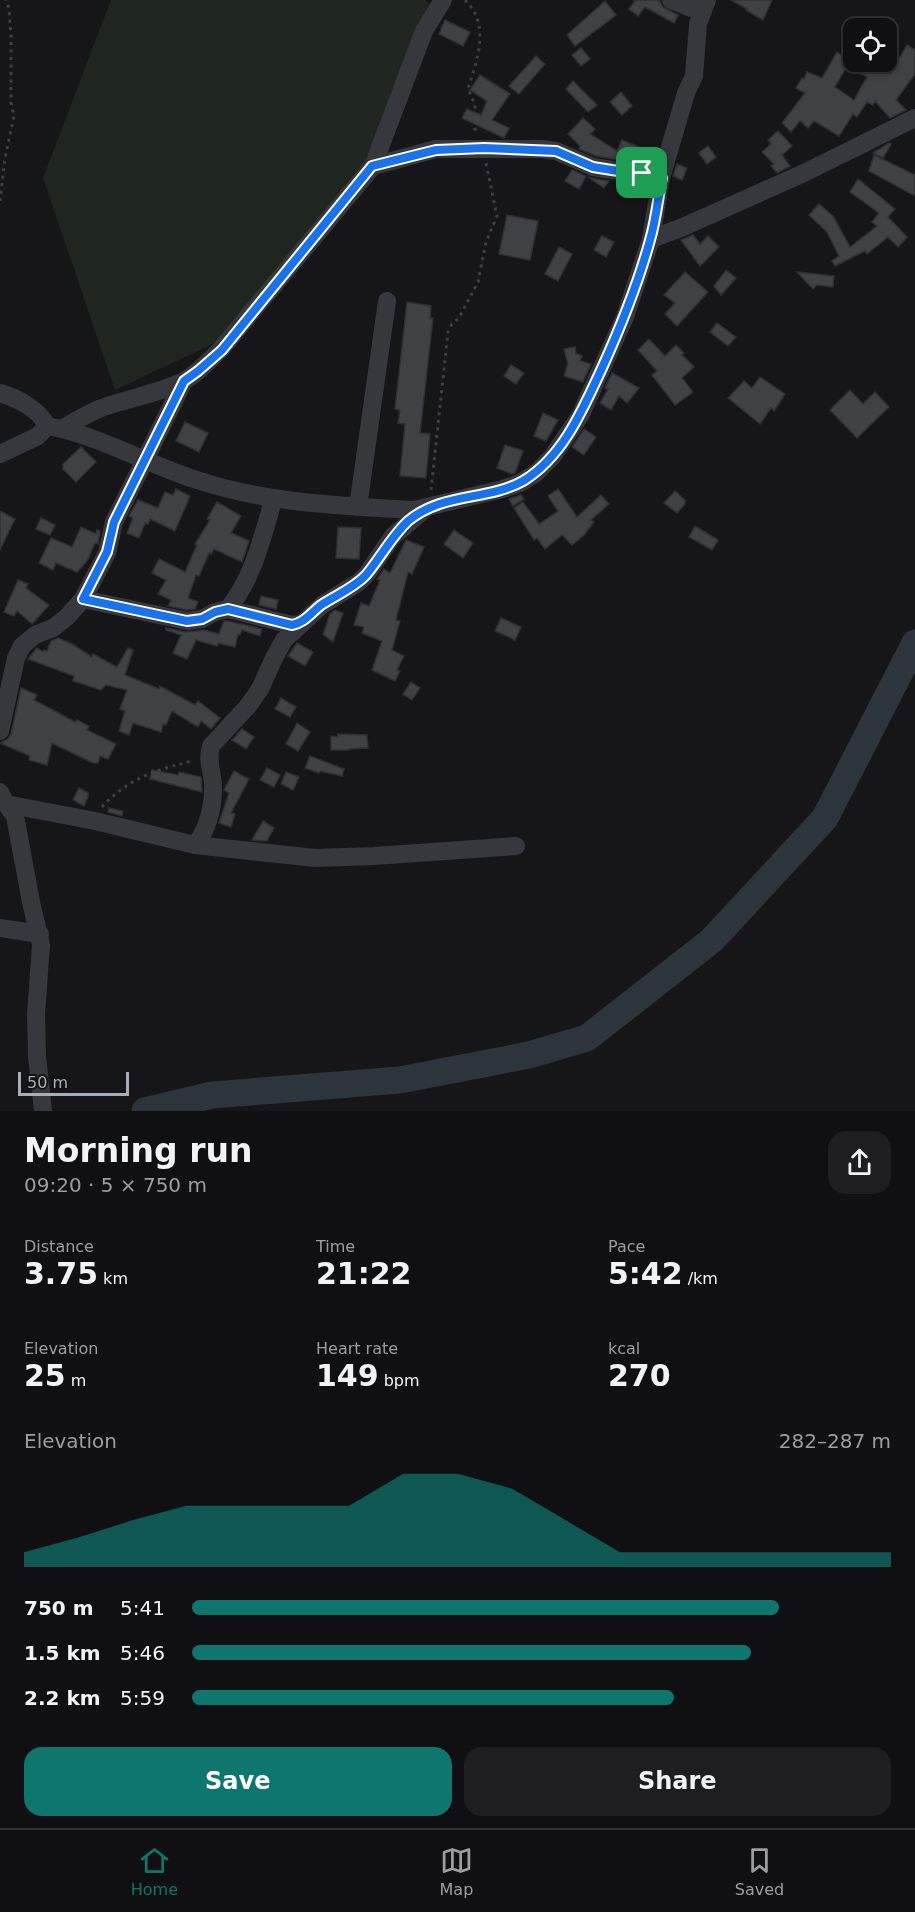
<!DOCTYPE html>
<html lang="en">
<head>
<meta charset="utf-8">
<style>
  body { margin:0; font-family:"DejaVu Sans",sans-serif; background:#1e1e20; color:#f1f3f6; height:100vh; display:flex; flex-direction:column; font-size:22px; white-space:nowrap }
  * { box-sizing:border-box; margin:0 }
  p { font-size:20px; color:#9c9d9f }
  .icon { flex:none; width:33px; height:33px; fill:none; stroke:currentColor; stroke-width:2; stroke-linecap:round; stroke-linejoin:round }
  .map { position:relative; height:1111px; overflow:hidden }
  .sheet { display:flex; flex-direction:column; background:#101012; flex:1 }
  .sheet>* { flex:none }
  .buttons { position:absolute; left:843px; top:18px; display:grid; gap:12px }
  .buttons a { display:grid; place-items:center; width:54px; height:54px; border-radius:12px; background:#101012; box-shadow:0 3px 9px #0003,0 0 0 2px #303032; font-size:30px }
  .scale { position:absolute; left:18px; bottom:15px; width:111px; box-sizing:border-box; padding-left:6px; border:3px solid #a8adb8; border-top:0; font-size:16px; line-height:21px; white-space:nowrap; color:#a8adb8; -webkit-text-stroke:4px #111113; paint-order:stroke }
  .pin { position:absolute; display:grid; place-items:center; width:51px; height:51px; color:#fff; margin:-26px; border-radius:12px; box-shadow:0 3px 9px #0006 }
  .round { display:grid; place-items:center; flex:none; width:63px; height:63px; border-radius:18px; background:#1e1e20 }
  .summary { display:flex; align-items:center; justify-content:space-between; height:102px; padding:0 24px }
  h1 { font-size:33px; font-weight:700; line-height:45px }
  .metrics { display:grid; grid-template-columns:repeat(3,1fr); gap:9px; height:102px; padding:6px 24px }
  .metrics div { display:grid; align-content:center }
  .metrics b { font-size:30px; font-weight:700 }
  .metrics small { font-size:16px; font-weight:400 }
  .metrics p { font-size:16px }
  .chart { height:168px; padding:12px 24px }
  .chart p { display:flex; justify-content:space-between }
  .chart svg { width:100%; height:108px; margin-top:6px; fill:#0f766e; opacity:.7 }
  .primary-button { display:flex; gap:12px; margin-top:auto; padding:12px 24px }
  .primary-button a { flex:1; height:69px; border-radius:18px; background:#0f766e; color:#fff; font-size:24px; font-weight:700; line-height:69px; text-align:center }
  .primary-button a+a { background:#1e1e20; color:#f1f3f6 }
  ul { padding:0 24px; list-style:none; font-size:20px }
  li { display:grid; grid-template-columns:96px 72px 1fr; align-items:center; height:45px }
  li i { height:15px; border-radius:8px; background:#0f766e }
  .menu { display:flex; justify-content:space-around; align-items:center; height:84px; border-top:2px solid #303032; background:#101012; font-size:16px; color:#9c9d9f }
  .menu a { display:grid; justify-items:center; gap:3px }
  .menu .current { color:#0f766e }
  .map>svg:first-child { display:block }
</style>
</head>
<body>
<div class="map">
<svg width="915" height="1111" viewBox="0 0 915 1111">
  <rect width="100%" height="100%" fill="#161618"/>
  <!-- green -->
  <path fill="#1e261f" d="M 111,0 L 425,0 L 429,4 L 363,166 L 217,342 L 115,390 L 43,178 Z"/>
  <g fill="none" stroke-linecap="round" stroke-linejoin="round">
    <!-- river -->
    <path stroke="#2c353c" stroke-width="27" d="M 145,1111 L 212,1095 L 400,1080 L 529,1055 L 587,1038 L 712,940 L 825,818 L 915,643"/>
  </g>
  <!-- building -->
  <g fill="#404145" stroke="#303034" stroke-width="1.5" fill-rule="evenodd">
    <path d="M 633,0 L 659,0 L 663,7 L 678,15 L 674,23 L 645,7 L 638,16 L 629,9 L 635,1 Z"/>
    <path d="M 731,0 L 772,0 L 763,20 L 746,10 L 747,9 Z"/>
    <path d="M 605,1 L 616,15 L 575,46 L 567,35 Z"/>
    <path d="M 445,20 L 470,32 L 463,46 L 439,34 Z"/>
    <path d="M 854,39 L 854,62 L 866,62 L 890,74 L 907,45 L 915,50 L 915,74 L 896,100 L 906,110 L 890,118 L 875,101 L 873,105 L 867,102 L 857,117 L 853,114 L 839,136 L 814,121 L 808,128 L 800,121 L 791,132 L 782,123 L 805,93 L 796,88 L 802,78 L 804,79 L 807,72 L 822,78 L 837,52 L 841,55 ZM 847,66 L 867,77 L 854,100 L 835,87 Z"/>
    <path d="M 581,48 L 590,59 L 581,66 L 572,55 Z"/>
    <path d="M 536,56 L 545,64 L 519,94 L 509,86 Z"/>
    <path d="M 480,75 L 510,94 L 492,120 L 509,128 L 504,138 L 462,118 L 467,109 L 481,115 L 487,101 L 470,90 Z"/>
    <path d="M 573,81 L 597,105 L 588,112 L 566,89 Z"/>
    <path d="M 621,92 L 632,106 L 622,115 L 610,102 Z"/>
    <path d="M 583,118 L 595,129 L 590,134 L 617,151 L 622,140 L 639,147 L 632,162 L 596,156 L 579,149 L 580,146 L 568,134 Z"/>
    <path d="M 778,131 L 792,146 L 782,155 L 790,166 L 777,173 L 771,166 L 774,164 L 762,152 L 771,144 L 768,140 Z"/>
    <path d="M 889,143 L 891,144 L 883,158 L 873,153 Z"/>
    <path d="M 708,146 L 716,157 L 707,164 L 699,153 Z"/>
    <path d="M 874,155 L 915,175 L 915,196 L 869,171 Z"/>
    <path d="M 677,164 L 687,168 L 682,180 L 673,176 Z"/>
    <path d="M 572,170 L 586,176 L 579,189 L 565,181 Z"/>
    <path d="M 588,177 L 591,178 L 609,181 L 604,188 Z"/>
    <path d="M 858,179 L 895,209 L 888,217 L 907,237 L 898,247 L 888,237 L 867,254 L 865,251 L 835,266 L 832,261 L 839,256 L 827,232 L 809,215 L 819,204 L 833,216 L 850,247 L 877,226 L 872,222 L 879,213 L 850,192 Z"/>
    <path d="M 507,215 L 538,221 L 530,260 L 499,254 Z"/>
    <path d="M 693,235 L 700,244 L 708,236 L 719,247 L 700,266 L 681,240 Z"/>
    <path d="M 602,236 L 614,242 L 606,257 L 594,250 Z"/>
    <path d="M 559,247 L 572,254 L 558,281 L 545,274 Z"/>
    <path d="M 726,270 L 736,278 L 721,295 L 714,286 Z"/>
    <path d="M 685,272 L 708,292 L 677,326 L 665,314 L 675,303 L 664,295 Z"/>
    <path d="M 797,272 L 834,276 L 833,287 L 817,285 L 813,289 Z"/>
    <path d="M 407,302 L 431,306 L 430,318 L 433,318 L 420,433 L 430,434 L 426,478 L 400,476 L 405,424 L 398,423 L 400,410 L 395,409 Z"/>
    <path d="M 717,323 L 736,337 L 728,346 L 710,332 Z"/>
    <path d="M 649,339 L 665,356 L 676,345 L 684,353 L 682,355 L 694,367 L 682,378 L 693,392 L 675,405 L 652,375 L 657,371 L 638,350 Z"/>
    <path d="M 575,347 L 576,354 L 582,356 L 580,361 L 591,364 L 583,382 L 564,376 L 568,364 L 564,349 Z"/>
    <path d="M 511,365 L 524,373 L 516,384 L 504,376 Z"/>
    <path d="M 612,373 L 639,388 L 627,403 L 619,396 L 611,410 L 600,403 L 608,389 L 605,388 Z"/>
    <path d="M 760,377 L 785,394 L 774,411 L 771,408 L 760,424 L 728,398 L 744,381 L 752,388 Z"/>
    <path d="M 850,390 L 863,404 L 875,392 L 889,407 L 857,438 L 830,410 Z"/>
    <path d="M 543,413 L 558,420 L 546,441 L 534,436 Z"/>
    <path d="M 185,422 L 208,433 L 199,452 L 176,441 Z"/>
    <path d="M 584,429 L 596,437 L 584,455 L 572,447 Z"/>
    <path d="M 505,445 L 523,451 L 515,473 L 512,474 L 497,468 Z"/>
    <path d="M 81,447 L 96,462 L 76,482 L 63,469 L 63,464 Z"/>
    <path d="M 176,489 L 190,496 L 175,531 L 150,519 L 148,524 L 145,523 L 139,538 L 127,533 L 133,518 L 129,516 L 138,500 L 158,508 L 165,492 L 173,495 Z"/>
    <path d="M 558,489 L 577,517 L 601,495 L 609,504 L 591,520 L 594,522 L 584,535 L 572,545 L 562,535 L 545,549 L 537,538 L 534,540 L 514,508 L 523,502 L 539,524 L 558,511 L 548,496 Z"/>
    <path d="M 675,491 L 685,500 L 685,504 L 677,513 L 664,503 Z"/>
    <path d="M 521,495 L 524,499 L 513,506 L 509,499 Z"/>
    <path d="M 217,502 L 241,516 L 231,533 L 249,541 L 242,562 L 214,549 L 211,554 L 209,553 L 199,576 L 196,575 L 188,598 L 198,602 L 195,609 L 187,610 L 168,606 L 171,600 L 158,594 L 166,580 L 152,573 L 159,559 L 185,572 L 197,545 L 195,544 L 210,520 L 207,519 Z"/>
    <path d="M 0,511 L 15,519 L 0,550 Z"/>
    <path d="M 41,518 L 55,525 L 50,535 L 36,529 Z"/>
    <path d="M 695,526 L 718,540 L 712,550 L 689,537 Z"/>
    <path d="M 81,527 L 96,534 L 97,530 L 100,531 L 98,544 L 95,543 L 87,561 L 77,572 L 56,563 L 53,570 L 39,563 L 51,538 L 72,547 Z"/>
    <path d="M 338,527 L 361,528 L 359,559 L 336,558 Z"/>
    <path d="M 454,530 L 473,543 L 463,558 L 444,544 Z"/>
    <path d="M 406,540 L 424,547 L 412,574 L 408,572 L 396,620 L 400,621 L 392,650 L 404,656 L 397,670 L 400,671 L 395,681 L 372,670 L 382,641 L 362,633 L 364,627 L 354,625 L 361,603 L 369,606 L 380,580 L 377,579 L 384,569 L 390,573 Z"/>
    <path d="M 18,580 L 28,584 L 26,588 L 49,605 L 32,624 L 17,611 L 14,616 L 4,612 Z"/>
    <path d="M 261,596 L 278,600 L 276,609 L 259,605 Z"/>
    <path d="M 335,610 L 343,613 L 333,642 L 323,634 L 330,614 Z"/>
    <path d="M 501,618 L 521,627 L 515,640 L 495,631 Z"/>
    <path d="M 224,621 L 228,621 L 262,629 L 260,636 L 242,630 L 240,635 L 238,634 L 235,647 L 218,643 L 217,646 L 196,640 L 187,659 L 173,653 L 181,635 L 166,630 L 166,628 L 185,632 L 204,630 L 219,634 Z"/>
    <path d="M 58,638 L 72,644 L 92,657 L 93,654 L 117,667 L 128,648 L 133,650 L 125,675 L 159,689 L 160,686 L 195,705 L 198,701 L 220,718 L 211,729 L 201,721 L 198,727 L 172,711 L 166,725 L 163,724 L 161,732 L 133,723 L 129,735 L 119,731 L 125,711 L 120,709 L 127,690 L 106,685 L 101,690 L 73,681 L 74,676 L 28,659 L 37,648 L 43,652 L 44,650 L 47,651 L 51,641 Z"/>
    <path d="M 297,643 L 313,652 L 305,666 L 288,656 Z"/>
    <path d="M 411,682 L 420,688 L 412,700 L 403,694 Z"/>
    <path d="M 21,688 L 37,695 L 34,700 L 75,722 L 77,720 L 89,726 L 87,730 L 116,744 L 108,759 L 100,756 L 98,763 L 93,763 L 52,743 L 47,765 L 29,760 L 30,756 L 0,743 L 8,739 L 11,734 Z"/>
    <path d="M 281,698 L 296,707 L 290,717 L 275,709 Z"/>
    <path d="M 297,723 L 310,732 L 298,751 L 286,744 Z"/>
    <path d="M 242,729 L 254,737 L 246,749 L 232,740 Z"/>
    <path d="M 338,734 L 367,735 L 368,748 L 349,749 L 349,750 L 331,750 L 331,736 L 338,737 Z"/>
    <path d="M 310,756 L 344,769 L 342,776 L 320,771 L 319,773 L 305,768 Z"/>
    <path d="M 267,768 L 280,775 L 274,787 L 260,780 Z"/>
    <path d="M 152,770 L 178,775 L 179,772 L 201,777 L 202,792 L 150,779 Z"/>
    <path d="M 234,771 L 249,779 L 231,813 L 235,814 L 231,827 L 219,823 L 229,793 L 224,790 Z"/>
    <path d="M 286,772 L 299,777 L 293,790 L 281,784 Z"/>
    <path d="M 79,788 L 88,793 L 88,797 L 84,806 L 73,800 Z"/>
    <path d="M 109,808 L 123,811 L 122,816 L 108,812 Z"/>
    <path d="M 263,821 L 274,828 L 267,841 L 252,840 Z"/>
  </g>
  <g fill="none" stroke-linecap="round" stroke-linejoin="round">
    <!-- path -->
    <g stroke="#3d3f44" stroke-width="3" stroke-dasharray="3 4.5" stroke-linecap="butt">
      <path d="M 465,0 C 491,25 477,60 468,89 L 475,105 L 474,127 L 477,134"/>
      <path d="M 0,201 L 5,158 L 14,116 L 11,103 L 11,38 L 9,8 L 6,0"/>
      <path d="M 431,490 L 448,332 L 452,324 L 459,318 L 478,282 L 486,242 L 497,216 L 486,163"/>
      <path d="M 102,807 C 119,788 141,775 166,768 C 175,765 184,764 193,760"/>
    </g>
    <!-- minor -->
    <g stroke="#37383d" stroke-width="18">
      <path d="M 671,0 L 691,8 L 704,6"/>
      <path d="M 373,166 L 436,149 L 542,149 L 556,151 L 593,167 L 661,178"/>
      <path d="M 651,239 L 683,227 L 804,173 L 915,118"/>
      <path d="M 0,393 C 17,398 39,409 47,426 L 38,436 L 0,454"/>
      <path d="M 47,426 C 99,435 146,464 197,480 C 266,503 341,506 414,510 L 503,489 L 520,483 L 536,473 L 552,457 L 580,416 L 625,317 L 651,239 L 661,178 L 686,93 L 694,76 L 698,24 L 707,0"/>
      <path d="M 62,429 C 77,420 91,411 107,406 C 132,398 158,393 182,382 C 197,374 209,361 221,349 L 373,166 L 424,31 L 443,0"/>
      <path d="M 358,507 L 387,301"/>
      <path d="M 83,599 L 187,621 L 202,619 L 215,612 L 228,609 L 292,625 L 300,624"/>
      <path d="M 228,609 C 254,577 262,537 274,498"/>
      <path d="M 0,731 L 16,658 L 22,646 L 35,635 L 53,628 L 67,617 L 83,599 L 107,553 L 114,522 L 184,381"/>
      <path d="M 0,792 L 6,804 L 95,821 L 195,845 L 315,858 L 374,856 L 516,846"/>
      <path d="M 0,802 L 6,804 L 15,816 L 31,902 L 41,945 L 36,1014 L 37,1056 L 43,1111"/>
      <path d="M 195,845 C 207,831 213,808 213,790 C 214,775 206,761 211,746 L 248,706 L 260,689 L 274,658 L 284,640 L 322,605 L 359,582 L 367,574 L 393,536 L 425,509"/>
      <path d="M 0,928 L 40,934"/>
    </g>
  </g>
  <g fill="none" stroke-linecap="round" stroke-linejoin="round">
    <defs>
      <path id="route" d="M 484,148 L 556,151 L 593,167 L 662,178 C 658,198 656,220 650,240 C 638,284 621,326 602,368 C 583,409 563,457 523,481 C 487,501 443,492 408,521 C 391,537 381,557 366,575 C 354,588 336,595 321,605 C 311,613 304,623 292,625 L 228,609 L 215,612 L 202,619 L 187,621 L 83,599 L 107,552 L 114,522 L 184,381 L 198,371 L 222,350 L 372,166 L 436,150 Z"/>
    </defs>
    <!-- route casing -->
    <use href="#route" stroke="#fff" stroke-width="12"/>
    <!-- route -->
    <use href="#route" stroke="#1a73e8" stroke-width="8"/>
  </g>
</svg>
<div class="buttons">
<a><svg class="icon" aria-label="locate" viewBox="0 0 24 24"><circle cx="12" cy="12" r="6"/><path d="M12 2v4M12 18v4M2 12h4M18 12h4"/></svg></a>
</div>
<div class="scale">50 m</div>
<div class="pin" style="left:642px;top:173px;background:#1e9e55"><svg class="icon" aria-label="arrive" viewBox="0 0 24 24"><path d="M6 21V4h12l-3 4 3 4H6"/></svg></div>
</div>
<section class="sheet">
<div class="summary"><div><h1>Morning run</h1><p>09:20 · 5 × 750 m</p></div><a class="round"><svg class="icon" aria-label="share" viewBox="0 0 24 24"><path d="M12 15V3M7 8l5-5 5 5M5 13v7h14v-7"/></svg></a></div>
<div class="metrics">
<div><p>Distance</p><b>3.75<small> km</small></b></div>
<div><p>Time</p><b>21:22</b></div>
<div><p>Pace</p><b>5:42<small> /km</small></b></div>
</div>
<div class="metrics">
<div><p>Elevation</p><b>25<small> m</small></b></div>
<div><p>Heart rate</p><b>149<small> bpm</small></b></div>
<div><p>kcal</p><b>270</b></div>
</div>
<div class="chart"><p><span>Elevation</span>282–287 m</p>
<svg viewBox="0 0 160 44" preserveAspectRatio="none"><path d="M0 44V38L10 32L20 25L30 19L40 19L50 19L60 19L70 6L80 6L90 12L100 25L110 38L120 38L130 38L140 38L150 38L160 38V44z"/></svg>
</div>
<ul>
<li><b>750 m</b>5:41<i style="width:84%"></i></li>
<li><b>1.5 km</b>5:46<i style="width:80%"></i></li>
<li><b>2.2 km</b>5:59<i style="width:69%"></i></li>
</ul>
<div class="primary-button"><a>Save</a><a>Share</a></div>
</section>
<nav class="menu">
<a class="current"><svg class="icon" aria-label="home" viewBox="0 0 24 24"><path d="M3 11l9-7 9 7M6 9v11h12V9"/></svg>Home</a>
<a><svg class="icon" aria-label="map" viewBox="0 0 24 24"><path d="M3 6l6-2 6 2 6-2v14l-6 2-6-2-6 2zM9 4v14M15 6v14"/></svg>Map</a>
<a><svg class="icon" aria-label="saved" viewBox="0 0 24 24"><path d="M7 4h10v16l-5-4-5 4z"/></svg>Saved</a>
</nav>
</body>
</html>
